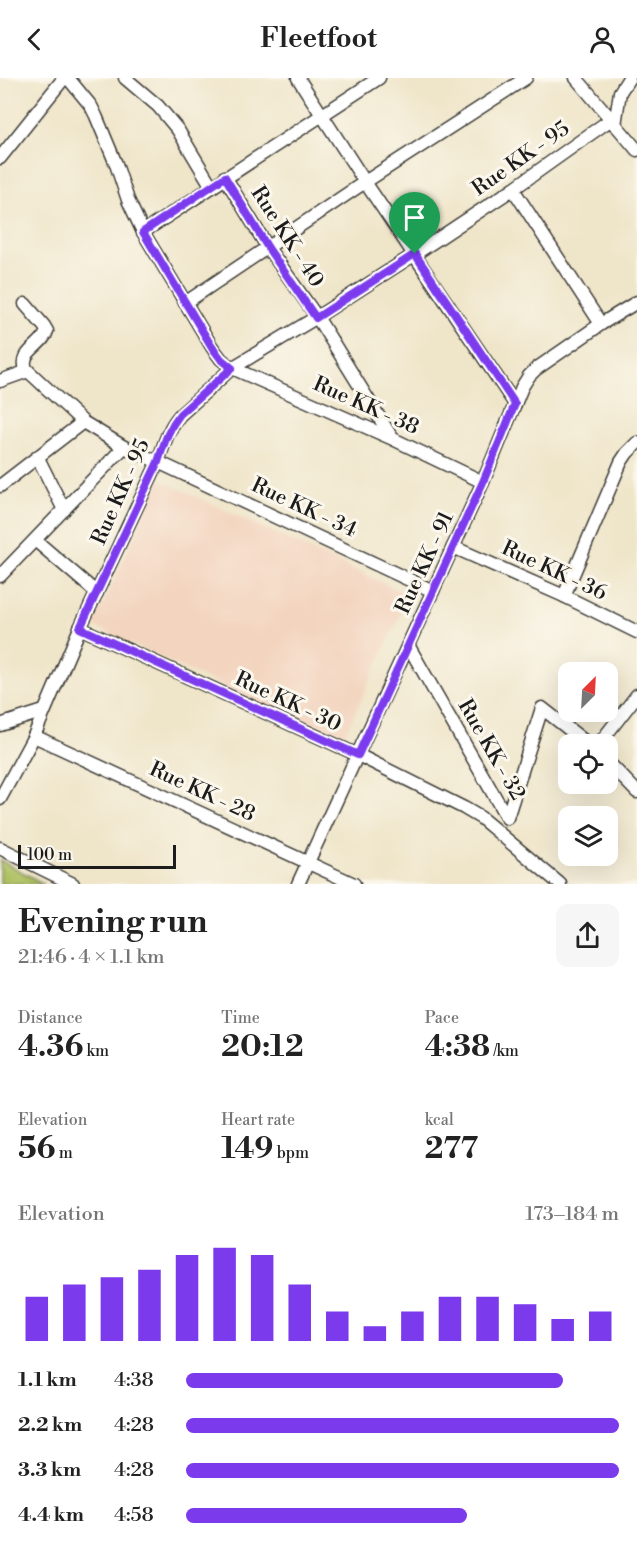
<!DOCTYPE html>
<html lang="en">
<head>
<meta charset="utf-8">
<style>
  body { margin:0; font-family:"Libre Bodoni",serif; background:#f6f6f6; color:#222; height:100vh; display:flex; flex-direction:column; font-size:22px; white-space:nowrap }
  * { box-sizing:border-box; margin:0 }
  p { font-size:20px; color:#767676 }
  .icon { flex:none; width:33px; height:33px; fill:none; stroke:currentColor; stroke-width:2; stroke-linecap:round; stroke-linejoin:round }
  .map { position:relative; height:806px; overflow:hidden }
  .drawer { display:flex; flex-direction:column; background:#fff; flex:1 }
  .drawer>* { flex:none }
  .needle { width:39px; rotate:24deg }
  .fabs { position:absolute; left:558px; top:584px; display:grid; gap:12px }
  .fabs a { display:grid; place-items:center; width:60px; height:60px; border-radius:12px; background:#fff; box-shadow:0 6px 24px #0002; font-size:30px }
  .scale { position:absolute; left:18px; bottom:15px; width:158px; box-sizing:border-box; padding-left:6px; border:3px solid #1c1c1c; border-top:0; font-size:16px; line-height:21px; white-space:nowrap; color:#1c1c1c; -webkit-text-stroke:4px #fbf7ec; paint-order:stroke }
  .pin { position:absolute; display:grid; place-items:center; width:51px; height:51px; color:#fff; margin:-62px -26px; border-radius:50% 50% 50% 0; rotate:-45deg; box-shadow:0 0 6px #0007 }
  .pin .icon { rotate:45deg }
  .round { display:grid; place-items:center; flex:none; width:63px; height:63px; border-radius:12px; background:#f6f6f6 }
  .headline { display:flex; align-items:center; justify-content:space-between; height:102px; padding:0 18px }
  h1 { font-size:33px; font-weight:800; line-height:45px }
  .figures { display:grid; grid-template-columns:repeat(3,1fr); gap:9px; height:102px; padding:6px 18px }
  .figures div { display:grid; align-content:center }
  .figures b { font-size:30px; font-weight:800 }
  .figures small { font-size:16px; font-weight:400 }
  .figures p { font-size:16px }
  .chart { height:168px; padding:12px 18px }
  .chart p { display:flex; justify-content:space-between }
  .chart svg { width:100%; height:108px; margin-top:6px; stroke:#7c3aed; stroke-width:6 }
  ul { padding:0 18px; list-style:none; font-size:20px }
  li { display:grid; grid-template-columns:96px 72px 1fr; align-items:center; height:45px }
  li i { height:15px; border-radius:8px; background:#7c3aed }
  header { display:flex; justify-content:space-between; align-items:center; height:78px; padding:0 18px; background:#fff; font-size:27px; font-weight:800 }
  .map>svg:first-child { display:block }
</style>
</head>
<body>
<header><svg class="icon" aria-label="back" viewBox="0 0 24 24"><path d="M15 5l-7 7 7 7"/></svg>Fleetfoot<svg class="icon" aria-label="person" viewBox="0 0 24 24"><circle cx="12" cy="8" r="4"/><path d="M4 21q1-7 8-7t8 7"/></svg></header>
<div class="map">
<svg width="637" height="806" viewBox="0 0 637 806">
  <rect width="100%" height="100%" fill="#fbf7ec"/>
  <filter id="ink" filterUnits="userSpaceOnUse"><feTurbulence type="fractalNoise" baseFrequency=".0167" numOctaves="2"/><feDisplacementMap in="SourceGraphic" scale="12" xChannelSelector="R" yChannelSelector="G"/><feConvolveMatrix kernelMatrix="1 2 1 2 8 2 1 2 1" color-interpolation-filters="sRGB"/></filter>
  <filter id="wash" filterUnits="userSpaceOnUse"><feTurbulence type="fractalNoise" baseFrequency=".008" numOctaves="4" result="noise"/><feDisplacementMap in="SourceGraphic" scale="24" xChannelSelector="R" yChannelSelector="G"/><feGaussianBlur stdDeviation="1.35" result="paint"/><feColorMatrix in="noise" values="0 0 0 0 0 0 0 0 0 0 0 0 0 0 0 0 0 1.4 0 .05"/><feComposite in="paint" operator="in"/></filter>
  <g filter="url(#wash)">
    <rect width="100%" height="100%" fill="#efe5c9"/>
    <!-- built -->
    <path fill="#f3d4be" d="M 160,402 L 409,517 L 342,663 L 93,548 Z"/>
    <!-- green -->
    <path fill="#afc164" stroke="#666e40" stroke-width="1.5" d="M 0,782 L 44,806 L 0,806 Z"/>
  </g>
  <g filter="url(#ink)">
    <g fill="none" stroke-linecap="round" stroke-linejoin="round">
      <defs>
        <g id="minor">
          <path d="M 68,0 L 91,28 L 96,38 L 116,86 L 128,122 L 143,154 L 212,269 L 221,281 L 232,290 L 393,361 L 483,404"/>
          <path d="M 125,0 L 158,28 L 178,52 L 212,109"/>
          <path d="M 298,0 L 365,104 L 515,326"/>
          <path d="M 576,0 L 637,72"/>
          <path d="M 615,47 L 620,14 L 629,0"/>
          <path d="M 0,80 L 64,0"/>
          <path d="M 225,99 L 268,170 L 317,239 L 392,360"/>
          <path d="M 513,111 L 601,246"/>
          <path d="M 143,154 L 379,0"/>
          <path d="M 185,225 L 365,104 L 526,0"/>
          <path d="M 25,226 L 44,248 L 47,253 C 43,268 19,273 26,291 L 83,344 L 124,369 L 158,384 L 433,513"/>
          <path d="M 0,303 L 28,293"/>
          <path d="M 38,380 L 64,432"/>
          <path d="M 0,408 L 83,344"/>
          <path d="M 35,462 L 97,515"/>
          <path d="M 453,469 L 564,518 L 637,554"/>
          <path d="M 0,498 L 124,369"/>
          <path d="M 564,518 L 621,384 L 627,375 L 637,365"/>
          <path d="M 80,550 L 358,677 L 464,730 L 481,740 L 560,806"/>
          <path d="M 408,567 L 507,740 L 542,630 L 588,666"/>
          <path d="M 0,647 L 44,633"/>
          <path d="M 34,658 L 354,806"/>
          <path d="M 599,666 L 637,617"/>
          <path d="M 608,684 L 637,714"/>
          <path d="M 0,721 L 34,658 L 80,550 L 158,384 C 164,366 168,351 180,337 L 232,290 L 317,239 L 415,176 L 513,111 L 610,42"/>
          <path d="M 0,770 L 73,806"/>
          <path d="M 298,806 L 483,404 L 522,309 L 529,298 L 536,291 L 601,246 L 637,224"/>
        </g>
      </defs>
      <!-- minor casing -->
      <use href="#minor" stroke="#3c3a36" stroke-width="15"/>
      <!-- minor -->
      <use href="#minor" stroke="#fff" stroke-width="12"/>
    </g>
  </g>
  <g fill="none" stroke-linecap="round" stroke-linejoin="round" filter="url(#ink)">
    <defs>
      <path id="route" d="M 225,99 L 268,170 L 316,240 L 415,176 L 515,326 L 483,404 L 358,677 L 80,550 L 158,384 C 164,366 168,351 180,336 L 232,290 L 221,281 L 212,269 L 143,154 Z"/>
    </defs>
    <!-- route casing -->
    <use href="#route" stroke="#fff" stroke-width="12"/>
    <!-- route -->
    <use href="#route" stroke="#7c3aed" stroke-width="8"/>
  </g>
  <g text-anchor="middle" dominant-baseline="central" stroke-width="6" stroke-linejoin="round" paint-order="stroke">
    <!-- street labels -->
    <g font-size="21" fill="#1c1c1c" stroke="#fbf7ec">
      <text transform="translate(521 81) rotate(-35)">Rue KK - 95</text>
      <text transform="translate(287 159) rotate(57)">Rue KK - 40</text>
      <text transform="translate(366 328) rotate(24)">Rue KK - 38</text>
      <text transform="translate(121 414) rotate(-66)">Rue KK - 95</text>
      <text transform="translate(304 430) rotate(25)">Rue KK - 34</text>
      <text transform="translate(425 485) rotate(-65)">Rue KK - 91</text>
      <text transform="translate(554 493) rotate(25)">Rue KK - 36</text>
      <text transform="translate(288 624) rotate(25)">Rue KK - 30</text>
      <text transform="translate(491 672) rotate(60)">Rue KK - 32</text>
      <text transform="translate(202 714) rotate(25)">Rue KK - 28</text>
    </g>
  </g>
</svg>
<div class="fabs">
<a><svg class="needle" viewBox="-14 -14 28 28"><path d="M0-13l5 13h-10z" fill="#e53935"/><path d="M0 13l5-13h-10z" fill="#767676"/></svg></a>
<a><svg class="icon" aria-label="locate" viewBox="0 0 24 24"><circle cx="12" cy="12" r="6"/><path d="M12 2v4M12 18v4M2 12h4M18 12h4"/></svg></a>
<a><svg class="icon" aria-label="layers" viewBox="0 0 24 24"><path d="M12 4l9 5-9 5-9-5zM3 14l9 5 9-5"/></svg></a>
</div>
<div class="scale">100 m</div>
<div class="pin" style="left:415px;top:176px;background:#1e9e55"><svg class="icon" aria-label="arrive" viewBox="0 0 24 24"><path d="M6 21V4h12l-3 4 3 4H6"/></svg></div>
</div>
<section class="drawer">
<div class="headline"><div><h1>Evening run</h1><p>21:46 · 4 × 1.1 km</p></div><a class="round"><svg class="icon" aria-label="share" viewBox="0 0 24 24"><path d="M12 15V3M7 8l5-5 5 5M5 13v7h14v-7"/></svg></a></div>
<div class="figures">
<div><p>Distance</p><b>4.36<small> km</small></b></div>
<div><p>Time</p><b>20:12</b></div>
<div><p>Pace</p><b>4:38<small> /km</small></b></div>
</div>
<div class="figures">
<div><p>Elevation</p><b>56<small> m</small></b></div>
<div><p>Heart rate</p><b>149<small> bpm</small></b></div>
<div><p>kcal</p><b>277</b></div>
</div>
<div class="chart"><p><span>Elevation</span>173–184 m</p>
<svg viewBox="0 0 160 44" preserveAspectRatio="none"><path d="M5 44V26M15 44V21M25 44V18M35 44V15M45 44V9M55 44V6M65 44V9M75 44V21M85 44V32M95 44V38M105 44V32M115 44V26M125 44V26M135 44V29M145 44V35M155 44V32"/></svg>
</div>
<ul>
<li><b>1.1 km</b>4:38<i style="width:87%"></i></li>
<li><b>2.2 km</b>4:28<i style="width:100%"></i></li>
<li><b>3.3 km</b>4:28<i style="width:100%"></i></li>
<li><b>4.4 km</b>4:58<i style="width:65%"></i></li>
</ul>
</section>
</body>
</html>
